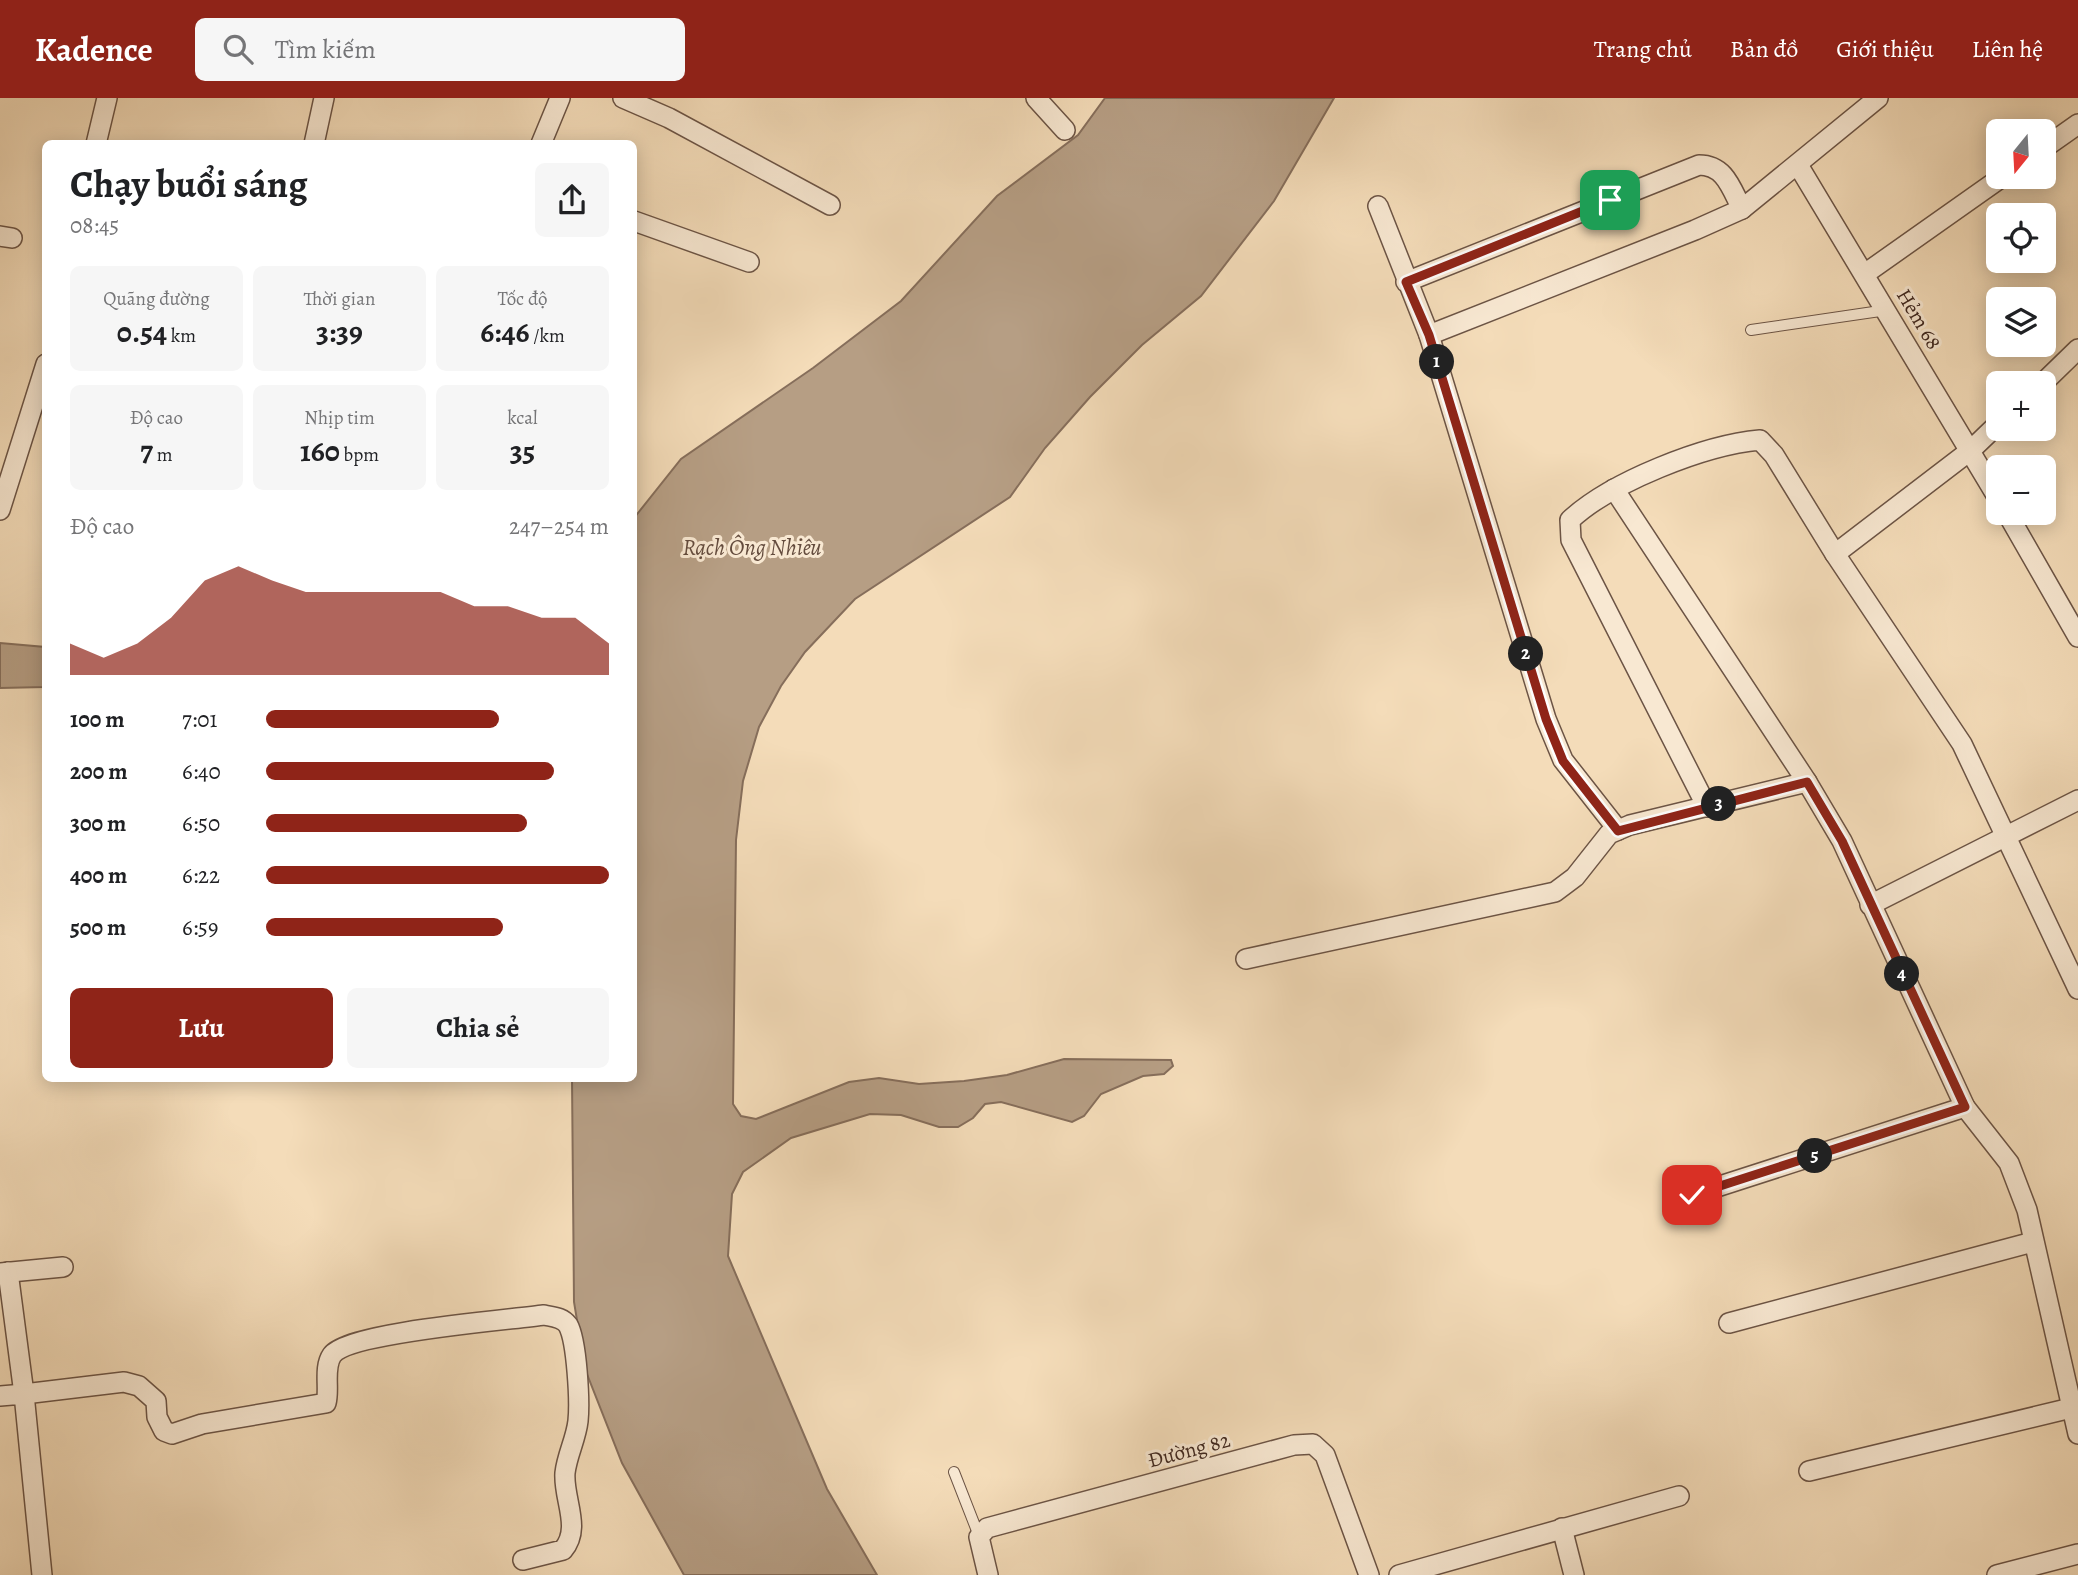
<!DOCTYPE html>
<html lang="vi">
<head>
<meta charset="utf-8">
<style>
  body { margin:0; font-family:Alegreya,serif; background:#f6f6f6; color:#202124; height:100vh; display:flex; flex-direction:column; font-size:26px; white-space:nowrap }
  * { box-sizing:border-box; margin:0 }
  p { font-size:23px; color:#757577 }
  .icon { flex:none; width:38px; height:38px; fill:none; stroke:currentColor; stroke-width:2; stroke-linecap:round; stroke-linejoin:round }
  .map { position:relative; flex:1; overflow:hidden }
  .sheet { position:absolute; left:42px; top:42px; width:595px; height:942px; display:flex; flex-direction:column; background:#fff; border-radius:10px; box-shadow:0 4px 18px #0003 }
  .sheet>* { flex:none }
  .needle { width:46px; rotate:198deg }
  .controls { position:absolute; left:1986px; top:21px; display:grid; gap:14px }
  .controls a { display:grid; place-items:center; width:70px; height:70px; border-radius:10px; background:#fff; box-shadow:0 4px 18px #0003; font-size:35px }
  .pin { position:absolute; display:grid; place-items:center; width:60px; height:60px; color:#fff; margin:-30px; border-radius:14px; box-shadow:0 4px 10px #0006 }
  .km { position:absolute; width:35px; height:35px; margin:-18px; border-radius:50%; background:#222; color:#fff; font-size:19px; line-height:35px; text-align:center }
  .round { display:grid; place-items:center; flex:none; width:74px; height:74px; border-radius:10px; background:#f6f6f6 }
  .summary { display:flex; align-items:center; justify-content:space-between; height:119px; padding:0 28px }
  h1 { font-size:38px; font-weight:700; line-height:52px }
  .stats { display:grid; grid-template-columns:repeat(3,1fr); gap:10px; height:119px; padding:7px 28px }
  .stats div { display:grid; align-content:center; border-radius:10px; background:#f6f6f6; text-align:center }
  .stats b { font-size:30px; font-weight:700 }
  .stats small { font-size:19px; font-weight:400 }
  .stats p { font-size:19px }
  .chart { height:196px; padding:14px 28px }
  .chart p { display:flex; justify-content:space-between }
  .chart svg { width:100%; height:126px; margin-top:7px; fill:#8f2418; opacity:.7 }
  .action { display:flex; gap:14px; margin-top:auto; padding:14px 28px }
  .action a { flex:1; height:80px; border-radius:10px; background:#8f2418; color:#fff; font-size:28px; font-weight:700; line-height:80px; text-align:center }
  .action a+a { background:#f6f6f6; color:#202124 }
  ul { padding:0 28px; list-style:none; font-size:23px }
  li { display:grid; grid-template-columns:112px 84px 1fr; align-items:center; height:52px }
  li i { height:18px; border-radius:9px; background:#8f2418 }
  header { display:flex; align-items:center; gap:42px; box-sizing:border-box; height:98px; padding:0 35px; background:#8f2418; color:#fff }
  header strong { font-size:33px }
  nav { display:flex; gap:38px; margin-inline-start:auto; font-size:24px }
  .search { width:490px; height:63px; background:#f6f6f6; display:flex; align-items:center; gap:18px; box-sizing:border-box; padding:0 24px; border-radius:10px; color:#757577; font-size:26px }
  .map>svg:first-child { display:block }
</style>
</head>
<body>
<header>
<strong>Kadence</strong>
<div class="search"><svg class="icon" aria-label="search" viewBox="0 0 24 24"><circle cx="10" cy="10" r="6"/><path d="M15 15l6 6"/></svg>Tìm kiếm</div>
<nav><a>Trang chủ</a><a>Bản đồ</a><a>Giới thiệu</a><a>Liên hệ</a></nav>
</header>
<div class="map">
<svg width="2078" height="1477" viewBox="0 0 2078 1477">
  <rect width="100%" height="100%" fill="#f4dcb9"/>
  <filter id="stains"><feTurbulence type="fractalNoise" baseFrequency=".00286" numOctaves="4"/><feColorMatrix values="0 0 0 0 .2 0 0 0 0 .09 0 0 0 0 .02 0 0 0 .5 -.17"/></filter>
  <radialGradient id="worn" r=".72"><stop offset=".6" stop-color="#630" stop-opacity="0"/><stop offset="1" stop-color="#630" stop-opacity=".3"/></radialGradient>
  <!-- water -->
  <g fill="#b69e84" stroke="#866e5b" stroke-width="2">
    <path d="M 1105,0 L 1334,0 L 1274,103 L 1201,198 L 1142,247 L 1090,299 L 1045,350 L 1010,399 L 855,501 L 805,554 L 781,588 L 759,629 L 743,683 L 736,742 L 733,1006 L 741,1018 L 756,1021 L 849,984 L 879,980 L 919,986 L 964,983 L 1007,977 L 1064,961 L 1171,962 L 1173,968 L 1164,976 L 1143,978 L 1101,996 L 1084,1018 L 1072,1024 L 1001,1004 L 985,1006 L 973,1020 L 958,1029 L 939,1029 L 901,1017 L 870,1016 L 791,1040 L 743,1074 L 732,1096 L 728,1158 L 827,1391 L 877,1477 L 684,1477 L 622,1365 L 585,1271 L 574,1204 L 572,980 L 634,980 L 634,420 L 681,361 L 813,270 L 901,203 L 997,98 L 1078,37 Z"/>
    <path d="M 0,545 L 45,549 L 45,589 L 0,590 Z"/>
  </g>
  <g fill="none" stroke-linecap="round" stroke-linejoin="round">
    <defs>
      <g id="service">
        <path d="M 1751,232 L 1887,212"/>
        <path d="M 954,1374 L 979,1438"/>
      </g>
      <g id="minor">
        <path d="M 623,0 L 669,20 L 830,107"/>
        <path d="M 1036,0 L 1065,32"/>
        <path d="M 96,46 L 107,0"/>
        <path d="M 314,46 L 324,0"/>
        <path d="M 541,46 L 560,0"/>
        <path d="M 2044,50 L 2078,26"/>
        <path d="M 1798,67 L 1998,400"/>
        <path d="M 1378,108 L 1429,237 L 1546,621 L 1563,662 L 1618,732"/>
        <path d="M 634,123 L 749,164"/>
        <path d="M 0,138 L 12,140"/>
        <path d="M 1866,175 L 2002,79"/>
        <path d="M 1406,184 L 1699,67 C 1725,67 1731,90 1742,111"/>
        <path d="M 1429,237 L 1695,132 L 1742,111 L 1878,0"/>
        <path d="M 2043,285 L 2078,251"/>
        <path d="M 1614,391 L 1807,684 L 1842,743 L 1965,1009 L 2009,1065 L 2027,1112 L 2078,1336"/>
        <path d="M 0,412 L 46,266"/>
        <path d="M 2007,415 L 2078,539"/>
        <path d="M 1835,456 L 1971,352 L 1998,326"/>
        <path d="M 1707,709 L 1571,442 L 1570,422 C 1611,384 1704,347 1760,342 L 1774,357 L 1835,456 L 1962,646 L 2078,891"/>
        <path d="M 1870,807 L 2078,702"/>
        <path d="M 1246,861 L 1555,794 L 1575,779 L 1609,736 L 1630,727 L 1807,684"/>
        <path d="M 1692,1097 L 1965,1009"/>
        <path d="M 8,1174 L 24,1296 L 124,1284 L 139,1288 L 156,1303 L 157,1319 L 164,1333 L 172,1336 L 202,1326 L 326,1305 C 330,1291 323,1270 332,1257 C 349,1234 509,1222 544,1217 C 553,1219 562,1219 568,1227 C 577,1243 580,1304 578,1323 C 576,1341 567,1357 565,1375 C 563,1401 582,1430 563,1452 L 523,1462"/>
        <path d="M 0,1175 L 63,1169"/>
        <path d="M 1729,1225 L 2033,1144"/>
        <path d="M 0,1298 L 24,1296 L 42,1477"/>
        <path d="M 1809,1373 L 2071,1310"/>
        <path d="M 1562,1430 L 1574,1477"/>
        <path d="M 988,1477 L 979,1439 L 987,1430 L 1294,1347 L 1313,1346 L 1325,1357 L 1369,1477"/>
        <path d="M 1399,1477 L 1679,1398"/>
        <path d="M 1997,1477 L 2078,1456"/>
      </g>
    </defs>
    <!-- service casing -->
    <use href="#service" stroke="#6c5445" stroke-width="12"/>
    <!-- minor casing -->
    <use href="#minor" stroke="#6c5445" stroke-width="22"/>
    <!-- service -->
    <use href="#service" stroke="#f8e8d2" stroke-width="10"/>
    <!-- minor -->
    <use href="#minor" stroke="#f8e8d2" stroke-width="19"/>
  </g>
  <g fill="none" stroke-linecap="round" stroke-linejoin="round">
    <defs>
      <path id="route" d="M 1610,102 L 1406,184 L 1429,237 L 1546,621 L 1563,663 L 1618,733 L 1807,684 L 1842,743 L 1965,1009 L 1692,1097"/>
    </defs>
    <!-- route casing -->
    <use href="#route" stroke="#fff" stroke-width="14"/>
    <!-- route -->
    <use href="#route" stroke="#8f2418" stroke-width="9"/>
  </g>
  <g text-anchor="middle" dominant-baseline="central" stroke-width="6" stroke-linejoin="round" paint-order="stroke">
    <!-- street labels -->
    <g font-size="21" fill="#3f271e" stroke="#f8e8d2">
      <text transform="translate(1919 221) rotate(59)">Hẻm 68</text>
      <text transform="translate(1189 1352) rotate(-15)">Đường 82</text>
    </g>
    <!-- water labels -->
    <g font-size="23" font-style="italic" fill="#634b3d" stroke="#f8e8d2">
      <text x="752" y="449">Rạch Ông Nhiêu</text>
    </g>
  </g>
  <rect width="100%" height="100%" filter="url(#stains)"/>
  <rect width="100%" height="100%" fill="url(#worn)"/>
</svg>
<div class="controls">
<a><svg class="needle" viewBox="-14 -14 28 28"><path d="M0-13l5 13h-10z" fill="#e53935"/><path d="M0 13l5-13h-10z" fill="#757577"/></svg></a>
<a><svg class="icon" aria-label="locate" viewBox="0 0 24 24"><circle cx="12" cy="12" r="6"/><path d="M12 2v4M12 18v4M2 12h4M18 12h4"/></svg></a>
<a><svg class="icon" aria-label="layers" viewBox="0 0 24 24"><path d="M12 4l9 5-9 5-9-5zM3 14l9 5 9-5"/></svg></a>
<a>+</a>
<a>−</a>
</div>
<div class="pin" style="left:1610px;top:102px;background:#1e9e55"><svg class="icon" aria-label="arrive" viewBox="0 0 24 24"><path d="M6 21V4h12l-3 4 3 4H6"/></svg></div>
<div class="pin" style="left:1692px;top:1097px;background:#d93025"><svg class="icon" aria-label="check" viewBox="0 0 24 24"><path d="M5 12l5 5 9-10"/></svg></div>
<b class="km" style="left:1437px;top:264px">1</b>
<b class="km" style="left:1526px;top:556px">2</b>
<b class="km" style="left:1719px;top:706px">3</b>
<b class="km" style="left:1902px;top:876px">4</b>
<b class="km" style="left:1815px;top:1058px">5</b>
<section class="sheet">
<div class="summary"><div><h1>Chạy buổi sáng</h1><p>08:45</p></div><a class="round"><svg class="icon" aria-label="share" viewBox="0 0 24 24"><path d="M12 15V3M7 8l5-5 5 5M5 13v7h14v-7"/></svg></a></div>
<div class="stats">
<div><p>Quãng đường</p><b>0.54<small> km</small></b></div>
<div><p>Thời gian</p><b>3:39</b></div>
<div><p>Tốc độ</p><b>6:46<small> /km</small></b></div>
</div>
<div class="stats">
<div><p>Độ cao</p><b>7<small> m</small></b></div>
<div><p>Nhịp tim</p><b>160<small> bpm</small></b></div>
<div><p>kcal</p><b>35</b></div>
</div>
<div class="chart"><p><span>Độ cao</span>247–254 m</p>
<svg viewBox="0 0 160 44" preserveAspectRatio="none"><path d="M0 44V33L10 38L20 33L30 24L40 11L50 6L60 11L70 15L80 15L90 15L100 15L110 15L120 20L130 20L140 24L150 24L160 33V44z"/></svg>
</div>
<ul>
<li><b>100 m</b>7:01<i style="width:68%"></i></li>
<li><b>200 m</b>6:40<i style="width:84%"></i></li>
<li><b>300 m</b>6:50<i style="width:76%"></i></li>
<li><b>400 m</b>6:22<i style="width:100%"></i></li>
<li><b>500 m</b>6:59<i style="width:69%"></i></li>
</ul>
<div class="action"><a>Lưu</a><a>Chia sẻ</a></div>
</section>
</div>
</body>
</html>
